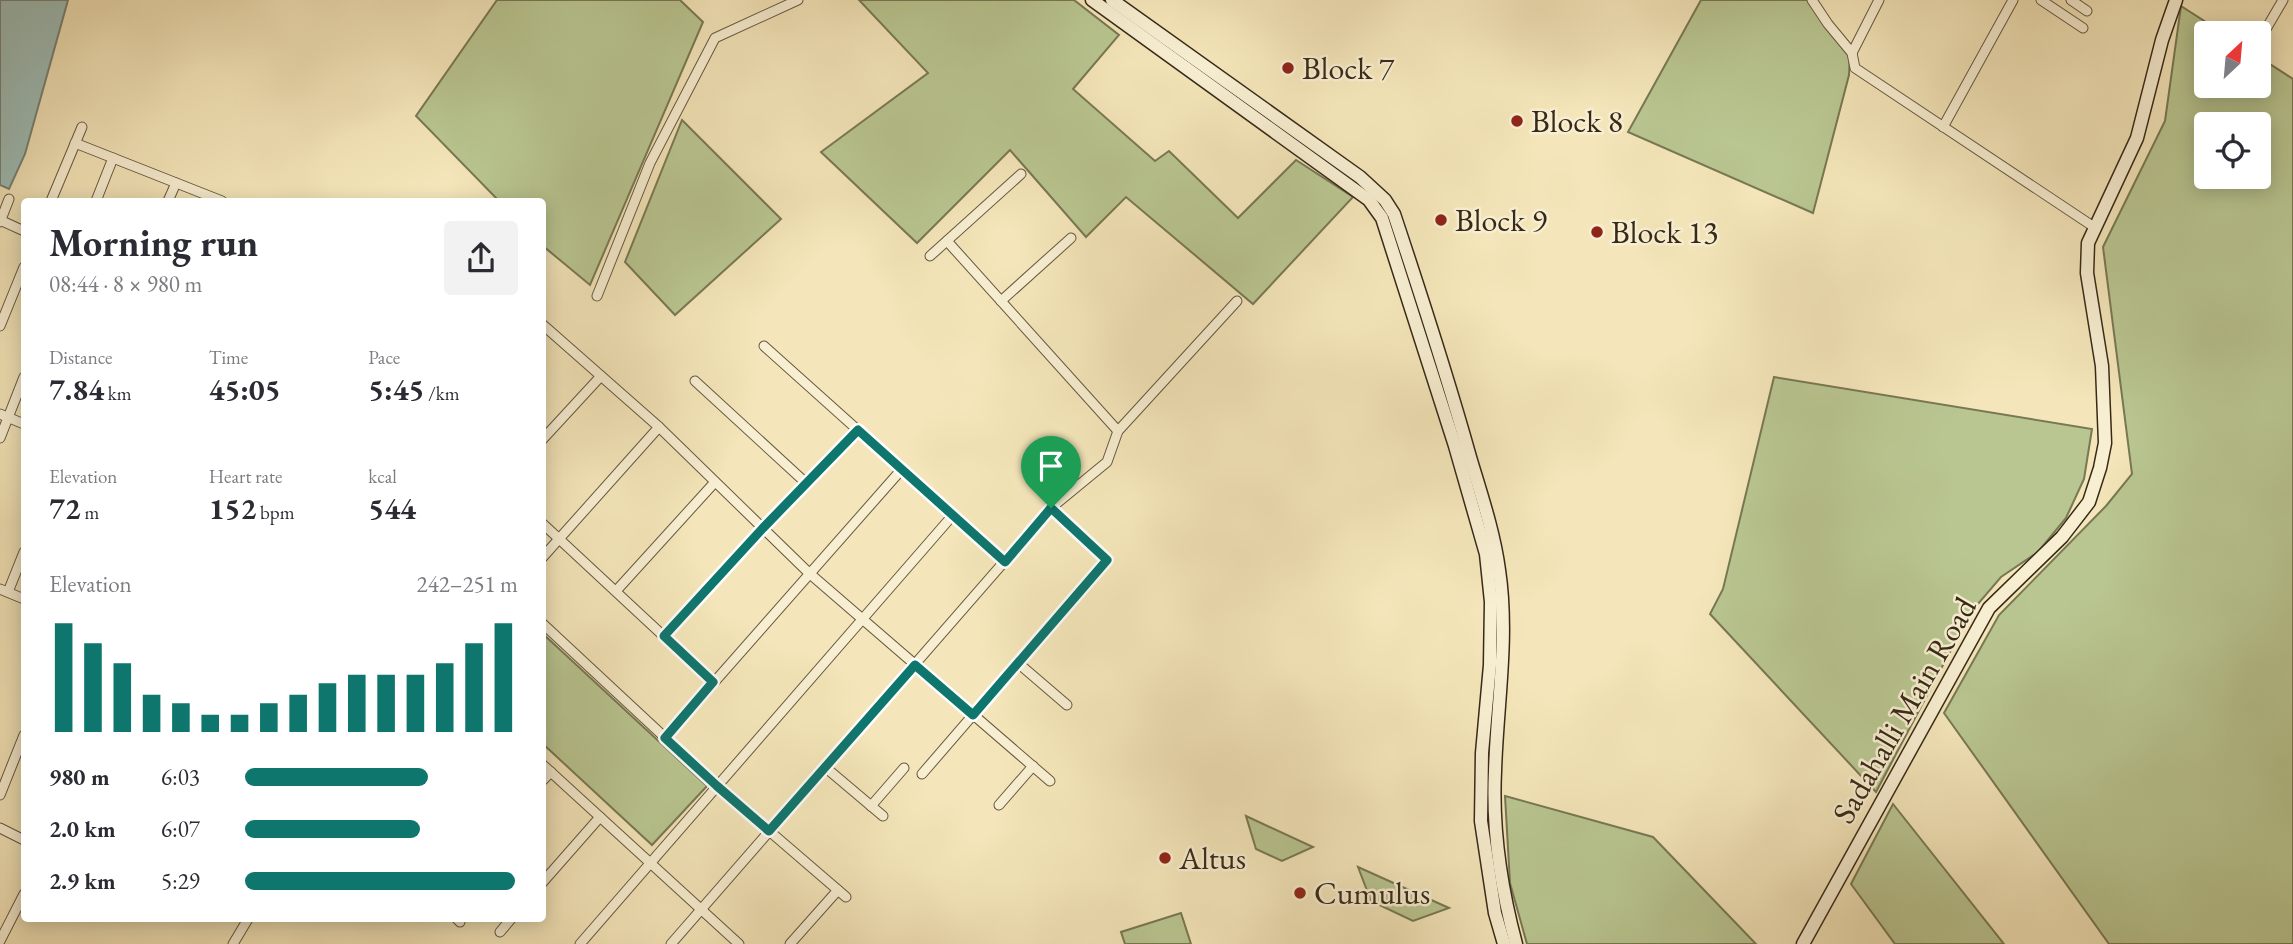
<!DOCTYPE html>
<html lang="en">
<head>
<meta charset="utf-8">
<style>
  body { margin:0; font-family:"EB Garamond",serif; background:#f2f2f3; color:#2b2b33; height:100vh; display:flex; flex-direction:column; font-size:26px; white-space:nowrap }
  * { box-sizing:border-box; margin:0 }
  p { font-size:23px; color:#7c7c81 }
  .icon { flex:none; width:38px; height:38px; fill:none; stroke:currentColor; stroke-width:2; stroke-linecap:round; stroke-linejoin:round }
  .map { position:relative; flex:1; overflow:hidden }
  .details { position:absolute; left:21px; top:198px; width:525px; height:724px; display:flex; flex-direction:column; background:#fff; border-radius:7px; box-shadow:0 4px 18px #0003 }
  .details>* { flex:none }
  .needle { width:46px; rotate:26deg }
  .tools { position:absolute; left:2194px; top:21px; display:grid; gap:14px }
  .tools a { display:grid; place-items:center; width:77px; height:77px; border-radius:7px; background:#fff; box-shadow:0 4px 18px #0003; font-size:35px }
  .pin { position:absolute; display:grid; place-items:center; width:60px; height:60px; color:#fff; margin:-72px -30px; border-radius:50% 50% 50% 0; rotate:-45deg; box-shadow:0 0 7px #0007 }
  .pin .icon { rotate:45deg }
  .round { display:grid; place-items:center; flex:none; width:74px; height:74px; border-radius:7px; background:#f2f2f3 }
  .summary { display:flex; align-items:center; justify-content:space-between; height:119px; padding:0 28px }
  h1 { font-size:38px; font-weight:700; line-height:52px }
  .metrics { display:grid; grid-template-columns:repeat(3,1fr); gap:10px; height:119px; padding:7px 28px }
  .metrics div { display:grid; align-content:center }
  .metrics b { font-size:30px; font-weight:700 }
  .metrics small { font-size:19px; font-weight:400 }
  .metrics p { font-size:19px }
  .chart { height:196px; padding:14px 28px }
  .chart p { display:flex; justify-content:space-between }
  .chart svg { width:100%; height:126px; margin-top:7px; stroke:#0f766e; stroke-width:6 }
  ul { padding:0 28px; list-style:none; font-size:23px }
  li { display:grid; grid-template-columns:112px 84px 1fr; align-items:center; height:52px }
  li i { height:18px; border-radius:9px; background:#0f766e }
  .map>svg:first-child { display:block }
</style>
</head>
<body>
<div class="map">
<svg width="2293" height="944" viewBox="0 0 2293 944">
  <rect width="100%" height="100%" fill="#f4e6ba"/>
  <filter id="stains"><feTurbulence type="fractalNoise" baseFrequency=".00286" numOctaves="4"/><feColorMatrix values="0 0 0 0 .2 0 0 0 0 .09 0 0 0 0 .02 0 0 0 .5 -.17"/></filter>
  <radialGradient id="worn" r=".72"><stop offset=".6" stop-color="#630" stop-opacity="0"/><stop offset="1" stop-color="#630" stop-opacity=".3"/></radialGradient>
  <!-- green -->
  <g fill="#b9c691" stroke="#787854" stroke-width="2" fill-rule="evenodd">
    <path d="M 497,0 L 680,0 L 703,22 L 590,285 L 543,246 L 542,201 L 499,201 L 416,116 Z"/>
    <path d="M 859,0 L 1074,0 L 1119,35 L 1073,89 L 1155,161 L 1169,151 L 1238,218 L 1296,160 L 1353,197 L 1253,304 L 1126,197 L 1086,237 L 1010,150 L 917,243 L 821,152 L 928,73 Z"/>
    <path d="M 1701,0 L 1810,0 L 1850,55 L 1849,75 L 1813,213 L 1628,132 Z"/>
    <path d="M 2181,6 L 2223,33 L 2207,33 L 2207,86 L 2259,86 L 2259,57 L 2293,79 L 2293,944 L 2109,944 L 1944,713 L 1999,615 L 2106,506 L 2132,474 L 2103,247 L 2165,121 ZM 2207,124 L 2259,124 L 2259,177 L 2207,177 Z"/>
    <path d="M 682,120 L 781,219 L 675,315 L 625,262 Z"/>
    <path d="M 1774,377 L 2092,429 L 2084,479 L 2066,518 L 2038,552 L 2001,577 L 1971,612 L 1876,792 L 1710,614 L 1723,589 Z"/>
    <path d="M 542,633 L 707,786 L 652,845 L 543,744 Z"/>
    <path d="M 1505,796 L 1653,837 L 1756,944 L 1527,944 L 1510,883 Z"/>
    <path d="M 1893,804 L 2004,944 L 1895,944 L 1851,884 Z"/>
    <path d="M 1246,816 L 1313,847 L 1282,861 L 1256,849 Z"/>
    <path d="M 1358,867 L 1449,908 L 1413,921 L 1371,901 Z"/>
    <path d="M 1181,913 L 1191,944 L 1125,944 L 1121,932 Z"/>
  </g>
  <!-- water -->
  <path fill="#9ebeb8" stroke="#758278" stroke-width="2" d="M 0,0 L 68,0 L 25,154 L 9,189 L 0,185 Z"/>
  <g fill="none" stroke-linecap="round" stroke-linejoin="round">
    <defs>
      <g id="street">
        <path d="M 1812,0 L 1828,24 L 1852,53 L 1855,68 L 2094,227"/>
        <path d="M 2041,0 L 2083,28"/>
        <path d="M 2071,0 L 2087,11"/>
        <path d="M 2259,41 L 2283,0"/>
        <path d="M 1852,53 L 1879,0"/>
        <path d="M 1943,127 L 2013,0"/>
        <path d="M 75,143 L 222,201"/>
        <path d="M 51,201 L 82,127"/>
        <path d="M 96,201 L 113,158"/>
        <path d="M 168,201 L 176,183"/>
        <path d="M 0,220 L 24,231"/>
        <path d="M 0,222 L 9,199"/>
        <path d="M 947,241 L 1118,431"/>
        <path d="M 930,256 L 1021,174"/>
        <path d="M 597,296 L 650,163 L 715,38 L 798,0"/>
        <path d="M 1001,301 L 1071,238"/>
        <path d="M 542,324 L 659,427 L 809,573 L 1050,781"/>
        <path d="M 0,326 L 24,267"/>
        <path d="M 764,346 L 1005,562"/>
        <path d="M 695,381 L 806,483"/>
        <path d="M 0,414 L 24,424"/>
        <path d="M 0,438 L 24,377"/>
        <path d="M 542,440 L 601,376"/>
        <path d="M 542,523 L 713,682"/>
        <path d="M 542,558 L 659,427"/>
        <path d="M 0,589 L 24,599"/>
        <path d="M 616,591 L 715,482"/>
        <path d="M 8,592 L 24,552"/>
        <path d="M 542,623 L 717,786 L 846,897"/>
        <path d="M 664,636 L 763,528 L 858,430"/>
        <path d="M 1018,663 L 1067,705"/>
        <path d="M 665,738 L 902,469"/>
        <path d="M 542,764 L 739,944"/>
        <path d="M 825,767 L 883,816"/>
        <path d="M 922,774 L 1107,560 L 1051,508"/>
        <path d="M 542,781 L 551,772"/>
        <path d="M 0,795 L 24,735"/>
        <path d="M 999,805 L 1033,766"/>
        <path d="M 871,806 L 904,768"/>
        <path d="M 0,828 L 24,840"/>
        <path d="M 542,883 L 600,817"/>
        <path d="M 457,919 L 460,922"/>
        <path d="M 500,932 L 511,919"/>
        <path d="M 0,941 L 24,894"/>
        <path d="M 233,944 L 248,919"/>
        <path d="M 580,944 L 953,515"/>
        <path d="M 671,944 L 1051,508 L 1107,462 L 1118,431 L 1237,301"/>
        <path d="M 790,944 L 838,890"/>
      </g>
      <g id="secondary">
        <path d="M 1092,0 L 1369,200 L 1382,218 L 1455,446 L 1486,554 L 1491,602 L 1490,665 L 1482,753 L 1481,821 L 1495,913 L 1504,944"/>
        <path d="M 1112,0 L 1360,177 L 1385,200 L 1394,214 C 1421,295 1447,375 1470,457 C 1481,494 1494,532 1499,570 C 1509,637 1497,704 1495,771 C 1492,830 1501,888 1516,944"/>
        <path d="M 1803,944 L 1989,608 L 2062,537 L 2089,502 L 2100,468 L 2105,443 L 2102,366 L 2087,273 L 2088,243 L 2137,138 L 2162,40 L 2176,0"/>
      </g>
    </defs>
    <!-- street casing -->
    <use href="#street" stroke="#665840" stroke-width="11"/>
    <!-- secondary casing -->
    <use href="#secondary" stroke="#372918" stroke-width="15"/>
    <!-- street -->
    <use href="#street" stroke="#f8efd2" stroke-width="9"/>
    <!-- secondary -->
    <use href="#secondary" stroke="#f8efd2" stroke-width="12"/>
  </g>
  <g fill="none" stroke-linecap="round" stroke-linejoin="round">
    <defs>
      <path id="route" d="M 858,430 L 1005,562 L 1051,508 L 1107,560 L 973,715 L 915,665 L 769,831 L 717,786 L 665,738 L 713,682 L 664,636 L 763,528 Z"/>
    </defs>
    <!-- route casing -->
    <use href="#route" stroke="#fff" stroke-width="14"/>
    <!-- route -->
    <use href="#route" stroke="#0f766e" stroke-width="9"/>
  </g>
  <!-- markers -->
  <g fill="#8f2418" stroke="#f8efd2" stroke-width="2.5">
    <circle cx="1288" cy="68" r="7"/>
    <circle cx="1517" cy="121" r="7"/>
    <circle cx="1441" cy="220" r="7"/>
    <circle cx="1597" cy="232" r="7"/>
    <circle cx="1165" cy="858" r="7"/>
    <circle cx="1300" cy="893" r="7"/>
  </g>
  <g text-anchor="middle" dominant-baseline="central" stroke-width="5" stroke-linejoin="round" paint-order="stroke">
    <!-- poi labels -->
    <g font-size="32" fill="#372918" stroke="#f8efd2" text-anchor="start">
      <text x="1302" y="68">Block 7</text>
      <text x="1531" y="121">Block 8</text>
      <text x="1455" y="220">Block 9</text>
      <text x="1611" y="232">Block 13</text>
      <text x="1179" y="858">Altus</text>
      <text x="1314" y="893">Cumulus</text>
    </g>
    <!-- street labels -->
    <g font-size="32" fill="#372918" stroke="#f8efd2">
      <text transform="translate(1904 710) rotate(-60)">Sadahalli Main Road</text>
    </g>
  </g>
  <rect width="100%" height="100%" filter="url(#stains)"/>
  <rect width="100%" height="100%" fill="url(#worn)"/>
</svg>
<div class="tools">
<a><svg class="needle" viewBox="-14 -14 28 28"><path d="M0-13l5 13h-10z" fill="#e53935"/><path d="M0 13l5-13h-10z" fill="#7c7c81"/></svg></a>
<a><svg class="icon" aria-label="locate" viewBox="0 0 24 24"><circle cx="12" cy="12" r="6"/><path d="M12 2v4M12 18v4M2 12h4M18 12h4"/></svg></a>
</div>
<div class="pin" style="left:1051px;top:508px;background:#1e9e55"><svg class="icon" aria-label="arrive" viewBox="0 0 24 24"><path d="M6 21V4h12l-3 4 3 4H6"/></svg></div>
<section class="details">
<div class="summary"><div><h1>Morning run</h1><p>08:44 · 8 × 980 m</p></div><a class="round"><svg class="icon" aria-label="share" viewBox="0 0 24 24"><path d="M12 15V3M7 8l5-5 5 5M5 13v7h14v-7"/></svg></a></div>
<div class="metrics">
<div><p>Distance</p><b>7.84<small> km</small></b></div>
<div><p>Time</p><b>45:05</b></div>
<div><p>Pace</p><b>5:45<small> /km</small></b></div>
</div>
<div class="metrics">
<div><p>Elevation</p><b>72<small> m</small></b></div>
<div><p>Heart rate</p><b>152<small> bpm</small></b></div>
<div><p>kcal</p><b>544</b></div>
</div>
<div class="chart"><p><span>Elevation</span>242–251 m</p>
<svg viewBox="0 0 160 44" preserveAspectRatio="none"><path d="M5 44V6M15 44V13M25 44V20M35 44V31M45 44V34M55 44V38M65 44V38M75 44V34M85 44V31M95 44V27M105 44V24M115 44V24M125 44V24M135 44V20M145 44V13M155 44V6"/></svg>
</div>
<ul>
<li><b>980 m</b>6:03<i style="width:67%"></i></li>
<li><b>2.0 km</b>6:07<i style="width:64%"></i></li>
<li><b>2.9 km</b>5:29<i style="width:99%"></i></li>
</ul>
</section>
</div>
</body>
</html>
